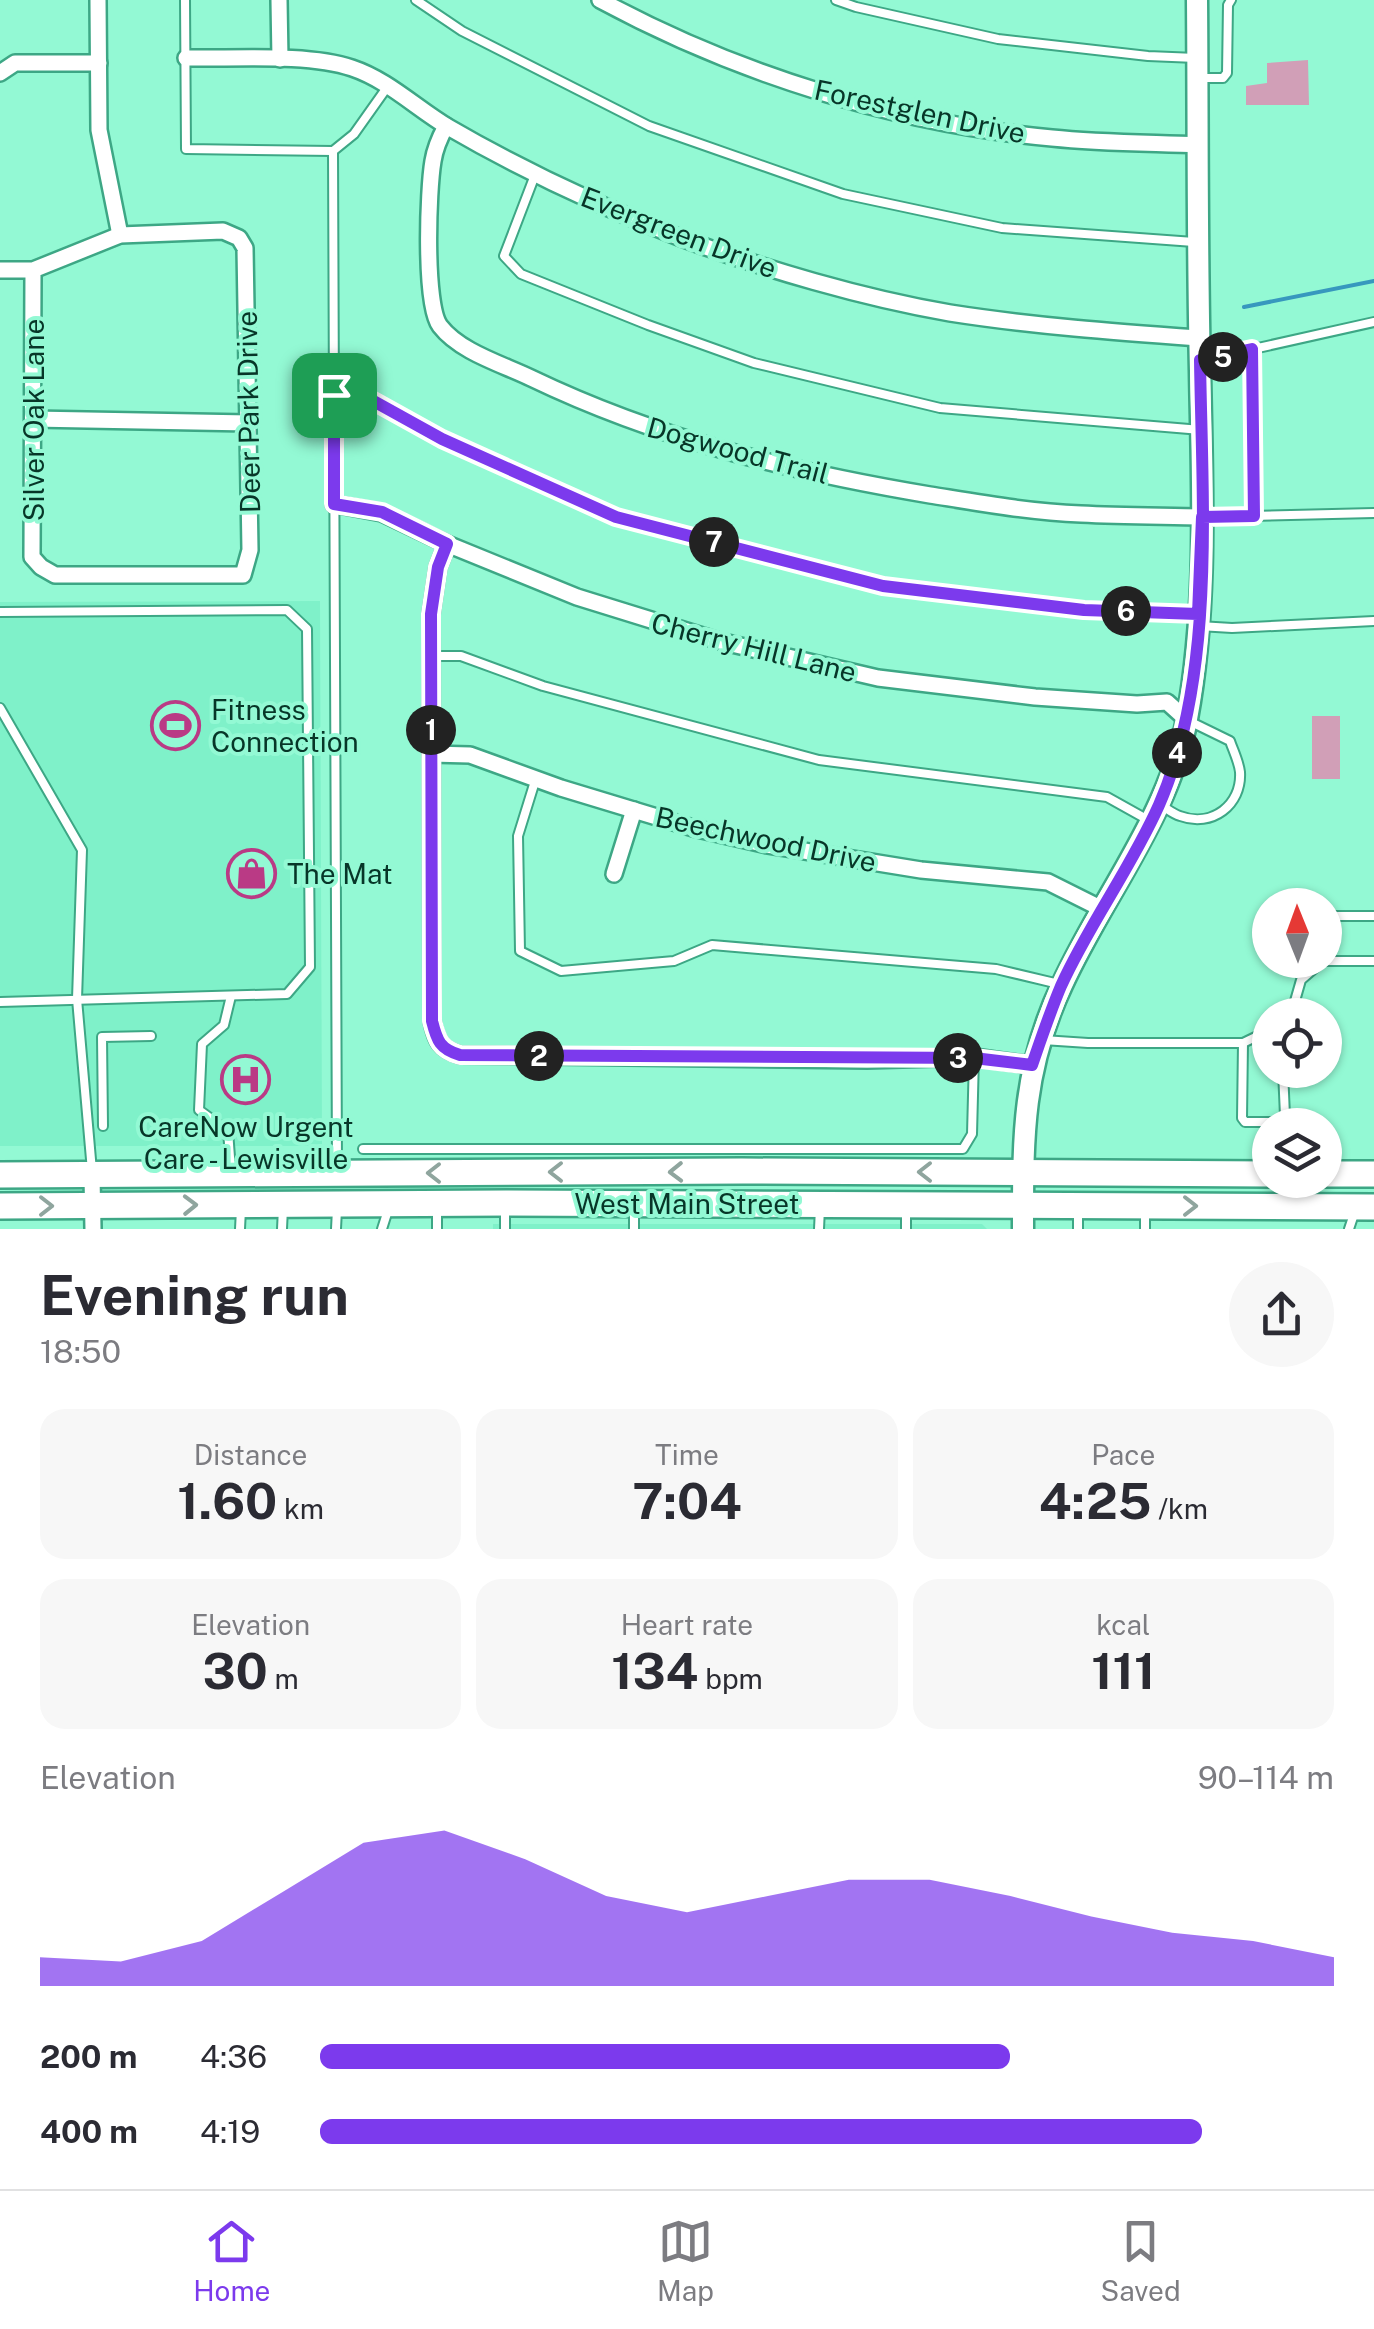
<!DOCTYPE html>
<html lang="en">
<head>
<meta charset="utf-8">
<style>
  body { margin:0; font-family:"Public Sans",sans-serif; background:#f7f7f7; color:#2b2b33; height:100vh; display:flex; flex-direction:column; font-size:38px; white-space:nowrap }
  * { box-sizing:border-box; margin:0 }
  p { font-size:32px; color:#7c7c81 }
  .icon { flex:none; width:55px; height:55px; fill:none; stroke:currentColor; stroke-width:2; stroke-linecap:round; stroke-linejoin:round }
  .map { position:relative; height:1229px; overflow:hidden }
  .sheet { display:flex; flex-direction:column; background:#fff; flex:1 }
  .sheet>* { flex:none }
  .needle { width:65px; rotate:359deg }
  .fabs { position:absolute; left:1252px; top:888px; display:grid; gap:20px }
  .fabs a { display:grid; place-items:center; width:90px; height:90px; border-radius:50%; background:#fff; box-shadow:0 2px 8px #0004; font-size:50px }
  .pin { position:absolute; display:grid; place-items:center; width:85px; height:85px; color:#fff; margin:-42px; border-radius:20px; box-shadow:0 5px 15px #0006 }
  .km { position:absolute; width:50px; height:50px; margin:-25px; border-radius:50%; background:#222; color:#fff; font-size:28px; line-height:50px; text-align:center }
  .round { display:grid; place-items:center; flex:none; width:105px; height:105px; border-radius:52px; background:#f7f7f7 }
  .summary { display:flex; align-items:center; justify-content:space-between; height:170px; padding:0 40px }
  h1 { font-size:55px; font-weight:700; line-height:75px }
  .metrics { display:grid; grid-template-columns:repeat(3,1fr); gap:15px; height:170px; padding:10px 40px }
  .metrics div { display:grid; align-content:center; border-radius:25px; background:#f7f7f7; text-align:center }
  .metrics b { font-size:50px; font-weight:700 }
  .metrics small { font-size:28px; font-weight:400 }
  .metrics p { font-size:28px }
  .chart { height:280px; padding:20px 40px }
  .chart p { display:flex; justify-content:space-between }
  .chart svg { width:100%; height:180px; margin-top:10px; fill:#7c3aed; opacity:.7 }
  ul { padding:0 40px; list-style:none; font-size:32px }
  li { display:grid; grid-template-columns:160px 120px 1fr; align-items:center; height:75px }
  li i { height:25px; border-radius:12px; background:#7c3aed }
  .tabs { display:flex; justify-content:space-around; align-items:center; height:140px; border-top:2px solid #e1e1e2; background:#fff; font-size:28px; color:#7c7c81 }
  .tabs a { display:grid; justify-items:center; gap:5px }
  .tabs .selected { color:#7c3aed }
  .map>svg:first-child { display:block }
</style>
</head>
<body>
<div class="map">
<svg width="1374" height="1229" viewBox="0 0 1374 1229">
  <rect width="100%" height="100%" fill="#93f9d4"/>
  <!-- built -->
  <g fill="#7ff1c9">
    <path d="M 320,601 L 322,1146 L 0,1146 L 0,602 Z"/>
    <path d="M 493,1224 L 982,1224 L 987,1229 L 493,1229 Z"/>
  </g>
  <!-- green -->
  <g fill="#d19fb7">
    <path d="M 1308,60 L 1309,105 L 1246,105 L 1246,86 L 1267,83 L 1267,63 Z"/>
    <rect x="1312" y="716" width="28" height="63"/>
  </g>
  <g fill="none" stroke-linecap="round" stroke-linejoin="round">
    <!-- stream -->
    <path stroke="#3798be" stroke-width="4" d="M 1244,307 L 1374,281"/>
    <defs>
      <g id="service">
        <path d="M 185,0 L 186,149 L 333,151"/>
        <path d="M 416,0 L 462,31 L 649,126 L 843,194 L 1002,228 L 1194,242"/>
        <path d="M 836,0 L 856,7 L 998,39 L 1148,56 L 1196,58"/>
        <path d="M 1197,78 L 1223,78 L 1227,73 L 1228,5 L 1231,0"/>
        <path d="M 535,175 L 504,256 L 521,274 L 648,325 L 754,363 L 940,408 L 1201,430"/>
        <path d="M 1252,349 L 1255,516"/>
        <path d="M 1204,360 L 1374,322"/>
        <path d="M 334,395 L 368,398 L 442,439 L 616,517 L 883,585 L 1084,610 L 1197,614"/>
        <path d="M 1207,517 L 1374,513"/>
        <path d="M 0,612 L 287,610 L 307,629 L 310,967 L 287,994 L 0,1002"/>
        <path d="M 1199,626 L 1232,628 L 1374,621"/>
        <path d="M 431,656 L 461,656 L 543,686 L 819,760 L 1107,797 L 1150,821"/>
        <path d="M 0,708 L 82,850 L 77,999 L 92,1171"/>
        <path d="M 536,778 L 518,836 L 520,951 L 561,971 L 674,961 L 712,945 L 996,969 L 1059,984"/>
        <path d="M 1159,804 C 1166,808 1173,814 1180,816 C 1212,828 1242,805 1240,772 C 1239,762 1233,750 1230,741 L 1187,720"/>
        <path d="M 1325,916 L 1374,916"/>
        <path d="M 1291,1015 L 1301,980 L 1323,961 L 1374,961"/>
        <path d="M 1043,1040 L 1088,1043 L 1243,1043 L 1270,1030"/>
        <path d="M 1243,1043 L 1242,1118 L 1245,1122 L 1282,1122 L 1285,1116 L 1283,1070"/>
        <path d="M 103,1126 L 102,1037 L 151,1036"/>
        <path d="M 363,1149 L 963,1149 L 972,1134 L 974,1057"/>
        <path d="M 337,1169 L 333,151 L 354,134 L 388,86"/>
        <path d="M 231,1170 L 228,1131 L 199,1110 L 202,1044 L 224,1025 L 231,996"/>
        <path d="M 437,1207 L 437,1229"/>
        <path d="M 906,1209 L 906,1229"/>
        <path d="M 1145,1209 L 1145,1229"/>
        <path d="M 1078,1210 L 1078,1229"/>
        <path d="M 240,1229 L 241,1209"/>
        <path d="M 282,1229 L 283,1208"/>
        <path d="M 336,1229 L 337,1209"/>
        <path d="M 382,1229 L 389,1207"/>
        <path d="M 505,1229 L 505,1207"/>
        <path d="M 634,1229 L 634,1208"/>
        <path d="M 819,1229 L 820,1208"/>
        <path d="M 1349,1229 L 1355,1211"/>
      </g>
      <g id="minor">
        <path d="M 98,0 L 99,130 L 120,235"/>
        <path d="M 279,0 L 280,59"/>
        <path d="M 600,0 C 737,74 896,124 1052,138 C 1100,143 1149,143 1198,145"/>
        <path d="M 186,58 C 233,59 308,53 352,68 C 388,80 416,108 448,127 C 522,170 601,207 681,238 C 764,269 863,298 950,313 C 1033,326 1116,332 1199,338"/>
        <path d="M 0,73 L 15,63 L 99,63"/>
        <path d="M 446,126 C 440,137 435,148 433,161 C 428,190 424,305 440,326 C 460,352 502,364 531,378 C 658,439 792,472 930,495 C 980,503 1030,512 1081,514 C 1121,516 1162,516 1202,517"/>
        <path d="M 0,270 L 33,270 L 120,235 L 223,231 L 239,238 L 245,248 L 250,550 L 243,575 L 55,575 L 41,567 L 32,557 L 33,270"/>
        <path d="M 33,419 L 249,423"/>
        <path d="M 334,504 L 382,513 L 447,544 L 577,597 L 719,641 L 878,678 L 1035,697 L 1137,704 L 1167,702 L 1187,720"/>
        <path d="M 447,544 L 438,567 L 431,614 L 432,1021 C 436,1041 440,1049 460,1055 L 867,1060 L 974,1057 L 1032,1065"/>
        <path d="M 431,754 L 470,755 L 561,788 L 693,828 L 767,845 L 921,870 L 1048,882 L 1102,909"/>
        <path d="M 614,874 L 634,810"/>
        <path d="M 92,1176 L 93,1229"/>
      </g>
      <path id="tertiary" d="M 1023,1229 C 1023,1138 1022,1070 1062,985 C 1102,897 1169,816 1187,719 C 1208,605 1202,486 1200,371 C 1197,247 1198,124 1197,0"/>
      <g id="primary">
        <path d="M 1325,1174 L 1374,1174"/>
        <path d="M 0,1175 L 742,1171 L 1270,1174"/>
        <path d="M 0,1206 L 506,1203 L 1374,1207"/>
      </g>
    </defs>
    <!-- service casing -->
    <use href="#service" stroke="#3da785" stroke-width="12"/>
    <!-- minor casing -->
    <use href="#minor" stroke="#3da785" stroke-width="20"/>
    <!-- tertiary casing -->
    <use href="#tertiary" stroke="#3da785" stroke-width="25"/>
    <!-- primary casing -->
    <use href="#primary" stroke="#3da785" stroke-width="30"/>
    <!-- service -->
    <use href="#service" stroke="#fff" stroke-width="8"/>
    <!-- minor -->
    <use href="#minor" stroke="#fff" stroke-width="15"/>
    <!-- tertiary -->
    <use href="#tertiary" stroke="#fff" stroke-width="20"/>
    <!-- primary -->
    <use href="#primary" stroke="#fff" stroke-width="25"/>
  </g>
  <!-- one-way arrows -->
  <defs><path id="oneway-chevron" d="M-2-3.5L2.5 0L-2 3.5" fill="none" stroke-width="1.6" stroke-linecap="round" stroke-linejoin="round" transform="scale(2.5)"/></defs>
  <g stroke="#8fa59e">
    <use href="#oneway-chevron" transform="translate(556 1172) rotate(180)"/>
    <use href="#oneway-chevron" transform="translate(676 1172) rotate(179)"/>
    <use href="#oneway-chevron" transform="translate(925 1172) rotate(-180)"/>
    <use href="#oneway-chevron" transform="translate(434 1173) rotate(180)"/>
    <use href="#oneway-chevron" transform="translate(190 1205) rotate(-1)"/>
    <use href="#oneway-chevron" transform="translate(46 1206)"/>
    <use href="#oneway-chevron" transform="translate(1190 1206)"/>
  </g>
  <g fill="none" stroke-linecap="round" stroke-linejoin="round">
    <defs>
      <path id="route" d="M 334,395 L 334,504 L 382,512 L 447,544 L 438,567 L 431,614 L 432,1021 C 437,1041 440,1049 460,1055 L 974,1058 L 1032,1065 C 1041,1039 1050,1012 1061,986 C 1089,924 1131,868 1159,805 C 1216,675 1202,501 1200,360 L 1252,349 L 1254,516 L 1202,517 L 1198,614 L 1084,610 L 883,586 L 616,517 L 442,439 L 368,398 L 334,395"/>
    </defs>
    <!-- route casing -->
    <use href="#route" stroke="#fff" stroke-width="20"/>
    <!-- route -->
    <use href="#route" stroke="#7c3aed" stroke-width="12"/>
  </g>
  <!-- icons -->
  <defs>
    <symbol id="stadium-ring" viewBox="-11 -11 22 22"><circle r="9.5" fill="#93f9d4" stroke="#ba3a85" stroke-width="1.5"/><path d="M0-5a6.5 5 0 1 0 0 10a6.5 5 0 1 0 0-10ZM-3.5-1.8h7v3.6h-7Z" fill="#ba3a85"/></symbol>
    <symbol id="shop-ring" viewBox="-11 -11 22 22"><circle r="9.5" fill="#93f9d4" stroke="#ba3a85" stroke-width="1.5"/><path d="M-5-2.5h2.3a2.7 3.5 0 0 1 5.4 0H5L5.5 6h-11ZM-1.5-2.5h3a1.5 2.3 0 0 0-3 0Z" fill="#ba3a85"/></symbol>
    <symbol id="hospital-ring" viewBox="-11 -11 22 22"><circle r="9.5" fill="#93f9d4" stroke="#ba3a85" stroke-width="1.5"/><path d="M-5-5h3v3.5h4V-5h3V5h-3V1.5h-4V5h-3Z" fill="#ba3a85"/></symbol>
  </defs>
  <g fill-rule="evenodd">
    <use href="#stadium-ring" x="148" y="698" width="55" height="55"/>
    <use href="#shop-ring" x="224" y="846" width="55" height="55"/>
    <use href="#hospital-ring" x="218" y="1052" width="55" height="55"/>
  </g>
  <g text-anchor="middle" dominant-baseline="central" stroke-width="8" stroke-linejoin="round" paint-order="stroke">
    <!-- street labels -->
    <g font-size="28" fill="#073628" stroke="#93f9d4">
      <text transform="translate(920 111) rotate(12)">Forestglen Drive</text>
      <text transform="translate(679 232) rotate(21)">Evergreen Drive</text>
      <text transform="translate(248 412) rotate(-91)">Deer Park Drive</text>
      <text transform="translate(33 420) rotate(-90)">Silver Oak Lane</text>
      <text transform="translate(738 450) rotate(15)">Dogwood Trail</text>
      <text transform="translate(754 647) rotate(14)">Cherry Hill Lane</text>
      <text transform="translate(766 839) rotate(12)">Beechwood Drive</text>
      <text x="687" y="1203">West Main Street</text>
    </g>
    <!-- poi labels -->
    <g font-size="28" fill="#073628" stroke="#93f9d4" text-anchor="start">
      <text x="211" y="709">Fitness<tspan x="211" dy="32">Connection</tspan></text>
      <text x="287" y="873">The Mat</text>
      <text x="246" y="1126" text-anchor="middle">CareNow Urgent<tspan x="246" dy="32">Care - Lewisville</tspan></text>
    </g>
  </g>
</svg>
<div class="fabs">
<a><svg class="needle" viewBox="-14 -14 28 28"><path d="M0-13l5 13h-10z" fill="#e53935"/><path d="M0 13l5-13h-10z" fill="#7c7c81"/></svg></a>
<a><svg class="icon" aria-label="locate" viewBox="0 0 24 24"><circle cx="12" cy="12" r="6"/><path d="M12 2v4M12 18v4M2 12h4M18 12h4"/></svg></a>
<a><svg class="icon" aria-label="layers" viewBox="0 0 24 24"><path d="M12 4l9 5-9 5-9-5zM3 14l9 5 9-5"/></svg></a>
</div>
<div class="pin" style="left:334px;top:395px;background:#1e9e55"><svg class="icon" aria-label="arrive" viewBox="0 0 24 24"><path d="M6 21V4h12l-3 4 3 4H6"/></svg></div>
<b class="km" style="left:431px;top:730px">1</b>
<b class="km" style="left:539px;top:1056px">2</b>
<b class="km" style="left:958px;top:1058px">3</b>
<b class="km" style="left:1177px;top:753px">4</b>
<b class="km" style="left:1223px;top:357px">5</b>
<b class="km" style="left:1126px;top:611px">6</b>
<b class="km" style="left:714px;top:542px">7</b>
</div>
<section class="sheet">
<div class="summary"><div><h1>Evening run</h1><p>18:50</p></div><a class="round"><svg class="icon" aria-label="share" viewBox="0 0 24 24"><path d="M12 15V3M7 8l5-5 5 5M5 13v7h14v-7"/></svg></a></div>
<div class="metrics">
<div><p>Distance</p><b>1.60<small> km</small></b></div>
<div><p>Time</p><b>7:04</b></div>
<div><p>Pace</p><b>4:25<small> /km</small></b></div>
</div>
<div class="metrics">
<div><p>Elevation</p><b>30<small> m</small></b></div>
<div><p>Heart rate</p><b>134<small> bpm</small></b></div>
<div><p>kcal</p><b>111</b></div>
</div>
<div class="chart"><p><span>Elevation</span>90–114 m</p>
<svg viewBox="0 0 160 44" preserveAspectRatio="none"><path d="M0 44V37L10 38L20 33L30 21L40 9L50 6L60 13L70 22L80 26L90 22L100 18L110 18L120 22L130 27L140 31L150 33L160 37V44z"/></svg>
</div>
<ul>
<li><b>200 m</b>4:36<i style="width:68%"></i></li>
<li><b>400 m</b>4:19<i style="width:87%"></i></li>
</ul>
</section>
<nav class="tabs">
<a class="selected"><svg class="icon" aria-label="home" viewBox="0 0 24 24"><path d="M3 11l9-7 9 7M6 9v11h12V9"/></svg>Home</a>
<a><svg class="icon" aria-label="map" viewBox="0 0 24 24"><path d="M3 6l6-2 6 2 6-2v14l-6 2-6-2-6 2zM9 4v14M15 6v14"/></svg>Map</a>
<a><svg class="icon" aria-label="saved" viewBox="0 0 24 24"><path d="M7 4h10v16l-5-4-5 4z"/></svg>Saved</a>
</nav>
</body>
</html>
